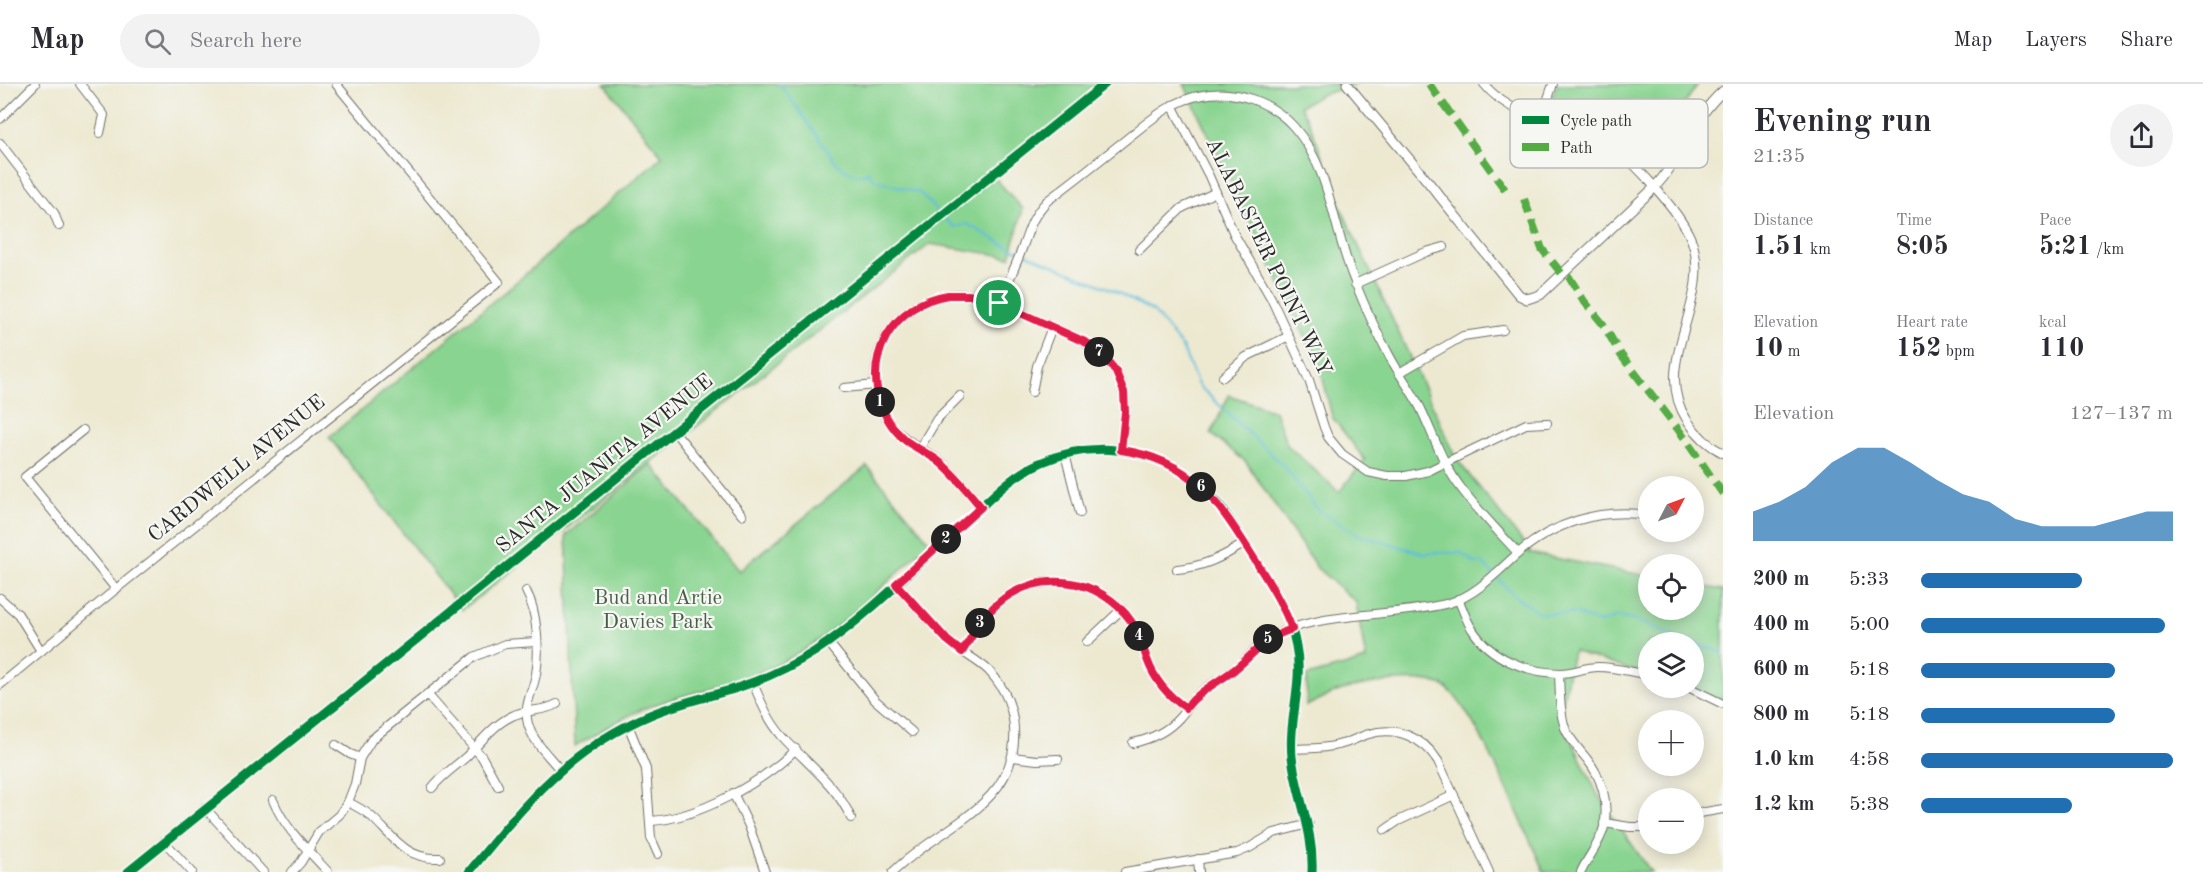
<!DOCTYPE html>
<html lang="en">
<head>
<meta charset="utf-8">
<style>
  body { margin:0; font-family:"Old Standard TT",serif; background:#f2f2f3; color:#2b2b33; height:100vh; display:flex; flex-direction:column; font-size:22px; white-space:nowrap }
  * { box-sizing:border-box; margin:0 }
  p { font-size:20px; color:#7c7c81 }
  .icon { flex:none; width:33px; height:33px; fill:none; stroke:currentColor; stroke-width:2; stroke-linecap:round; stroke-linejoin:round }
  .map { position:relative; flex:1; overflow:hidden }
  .details { display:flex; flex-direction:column; background:#fff; width:480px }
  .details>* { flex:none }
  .needle { width:39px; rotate:49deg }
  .tools { position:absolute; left:1638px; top:392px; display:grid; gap:12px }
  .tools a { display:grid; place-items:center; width:66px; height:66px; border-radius:50%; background:#fff; box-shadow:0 3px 15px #0003; font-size:30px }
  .pin { position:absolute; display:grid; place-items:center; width:51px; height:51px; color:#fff; margin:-26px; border:3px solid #fff; border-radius:50%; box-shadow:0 2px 6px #0007 }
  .km { position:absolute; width:30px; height:30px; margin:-15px; border-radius:50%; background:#222; color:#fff; font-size:16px; line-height:30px; text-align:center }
  .round { display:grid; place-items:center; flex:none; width:63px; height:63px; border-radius:32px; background:#f2f2f3 }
  .head { display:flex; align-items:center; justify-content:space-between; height:102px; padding:0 30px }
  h1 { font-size:33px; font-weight:700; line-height:45px }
  .metrics { display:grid; grid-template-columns:repeat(3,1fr); gap:9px; height:102px; padding:6px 30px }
  .metrics div { display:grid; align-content:center }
  .metrics b { font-size:26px; font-weight:700 }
  .metrics small { font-size:16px; font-weight:400 }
  .metrics p { font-size:16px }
  .chart { height:168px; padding:12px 30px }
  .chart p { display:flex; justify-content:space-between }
  .chart svg { width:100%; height:108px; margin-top:6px; fill:#1f6fb2; opacity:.7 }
  ul { padding:0 30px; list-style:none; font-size:20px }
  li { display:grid; grid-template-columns:96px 72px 1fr; align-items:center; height:45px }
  li i { height:15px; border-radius:8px; background:#1f6fb2 }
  header { display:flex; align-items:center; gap:36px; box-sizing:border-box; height:84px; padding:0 30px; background:#fff; border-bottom:2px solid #e1e1e2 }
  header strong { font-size:28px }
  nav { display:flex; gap:33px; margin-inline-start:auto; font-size:21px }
  .search { width:420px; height:54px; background:#f2f2f3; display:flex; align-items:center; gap:15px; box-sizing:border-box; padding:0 21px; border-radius:33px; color:#7c7c81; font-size:22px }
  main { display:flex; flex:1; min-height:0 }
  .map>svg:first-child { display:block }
</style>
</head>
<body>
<header>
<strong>Map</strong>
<div class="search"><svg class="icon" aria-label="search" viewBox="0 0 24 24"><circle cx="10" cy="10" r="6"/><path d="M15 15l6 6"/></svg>Search here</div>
<nav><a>Map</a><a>Layers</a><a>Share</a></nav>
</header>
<main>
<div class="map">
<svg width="1723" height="788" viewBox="0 0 1723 788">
  <rect width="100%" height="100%" fill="#f6f6f2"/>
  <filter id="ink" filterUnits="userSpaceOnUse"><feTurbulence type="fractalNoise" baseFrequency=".0167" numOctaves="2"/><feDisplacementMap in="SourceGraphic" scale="12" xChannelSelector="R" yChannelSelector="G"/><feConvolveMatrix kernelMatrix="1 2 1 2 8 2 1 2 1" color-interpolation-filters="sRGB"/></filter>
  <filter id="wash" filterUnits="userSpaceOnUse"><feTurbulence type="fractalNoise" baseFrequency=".008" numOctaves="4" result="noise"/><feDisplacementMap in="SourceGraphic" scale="24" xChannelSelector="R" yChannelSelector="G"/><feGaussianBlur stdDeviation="1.35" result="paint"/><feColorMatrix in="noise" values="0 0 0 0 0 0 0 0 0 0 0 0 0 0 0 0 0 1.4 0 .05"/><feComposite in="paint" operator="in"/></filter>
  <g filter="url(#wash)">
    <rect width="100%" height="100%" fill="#ede9d1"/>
    <!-- green -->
    <g fill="#89d490" stroke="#5a805e" stroke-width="1.5">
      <path d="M 605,0 L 1102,0 L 994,93 L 1023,125 L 1010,173 L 930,160 L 462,526 L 329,353 L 521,194 L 662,72 Z"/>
      <path d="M 1184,0 L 1356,0 L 1321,11 L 1300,22 L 1310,40 L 1341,124 L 1458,377 L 1530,467 L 1529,469 L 1648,492 L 1648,525 L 1694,525 L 1694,501 L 1723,506 L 1723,618 L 1680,603 L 1694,603 L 1694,558 L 1648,558 L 1648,592 L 1573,567 L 1560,632 L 1598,711 L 1651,788 L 1544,788 C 1528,754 1471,611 1440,600 C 1413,592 1366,599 1339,607 C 1328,611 1317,617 1306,622 L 1307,592 L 1366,576 L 1356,518 L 1317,484 L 1246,378 L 1211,350 L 1229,311 L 1275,327 L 1287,361 L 1339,408 L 1365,376 L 1332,333 L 1321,286 Z"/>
      <path d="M 1557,0 L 1698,0 C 1688,15 1653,67 1635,67 C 1625,59 1613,48 1600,44 C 1589,41 1552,40 1549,27 C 1548,19 1555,7 1557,0 Z"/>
      <path d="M 651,380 L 739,487 L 867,382 L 930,458 C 886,499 843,545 790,574 C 746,599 695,607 648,623 C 622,633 599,648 575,662 L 566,451 Z"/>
    </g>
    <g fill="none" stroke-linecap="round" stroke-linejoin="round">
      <!-- stream -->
      <g stroke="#5ebddd" stroke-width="2">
        <path d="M 780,0 L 837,80 L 857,92 L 868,88 L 875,96 L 920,109 L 939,129"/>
        <path d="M 943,133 L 954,143 L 967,140 L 1005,161 L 1115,207 L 1154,228 L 1182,263 L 1198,301 L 1284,382 L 1318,426 L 1359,451 L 1426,470 C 1438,467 1447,470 1460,468 L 1474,479 L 1482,479 L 1516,513 L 1539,529 L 1577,530 L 1599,539 L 1618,533 L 1642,538 L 1677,554 L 1691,558"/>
        <path d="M 1694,559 L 1723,569"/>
      </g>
    </g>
  </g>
  <g filter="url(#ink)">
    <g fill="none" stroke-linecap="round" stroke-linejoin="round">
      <defs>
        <g id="minor">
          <path d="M 80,0 L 104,31 L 100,49"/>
          <path d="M 1484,0 C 1512,35 1559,37 1598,53 C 1625,65 1680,128 1691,155 C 1715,216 1649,278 1687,336 C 1697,351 1707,361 1723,369"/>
          <path d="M 1172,21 L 1209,92 L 1234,150 L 1271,214 L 1309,296 L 1324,343 L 1328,353 L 1342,370 L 1368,388 L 1387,392 L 1406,392 L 1428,387 L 1526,340 L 1547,339"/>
          <path d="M 0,35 L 35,0"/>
          <path d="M 1541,35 L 1553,0"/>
          <path d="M 0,59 L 54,129 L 59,142"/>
          <path d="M 1139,166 L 1182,124 L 1216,108"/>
          <path d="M 1355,200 L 1426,168 L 1444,163"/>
          <path d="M 999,219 C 1007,200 1016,182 1023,162 C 1030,143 1032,133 1047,117 C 1071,99 1095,80 1119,61 C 1145,41 1170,16 1203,11 C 1236,5 1272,18 1294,43 C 1332,86 1333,148 1355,198 C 1365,223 1377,249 1390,273 C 1399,290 1411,306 1420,323 C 1433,350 1443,381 1461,404 C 1478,427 1499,448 1518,469"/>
          <path d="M 1399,289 L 1463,252 L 1503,246"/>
          <path d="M 1223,293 L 1246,273 L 1289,252"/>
          <path d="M 844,304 L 876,301"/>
          <path d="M 1032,308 L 1037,282 L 1052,243"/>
          <path d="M 83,346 L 25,393 L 116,505"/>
          <path d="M 674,347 L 742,431"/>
          <path d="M 919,365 L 937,335 L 960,312"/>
          <path d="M 1065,370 L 1080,429"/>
          <path d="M 981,423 C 967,407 954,389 938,376 C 919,362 899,355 886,333 C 874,312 872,285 881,263 C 898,223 940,203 982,213 C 1003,219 1024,230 1045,240 C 1075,253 1108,264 1121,299 C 1129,321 1123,344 1121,366"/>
          <path d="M 1177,485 C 1203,483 1223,473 1245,459"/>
          <path d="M 526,507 C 537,526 540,567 536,590 C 533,608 523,621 528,640 C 533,658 549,672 560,686"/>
          <path d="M 0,514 L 18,530 L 41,567"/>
          <path d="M 1458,515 C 1463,525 1466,536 1472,545 C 1490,574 1527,589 1561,589 C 1573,589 1585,583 1598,583 C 1614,583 1632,588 1648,591"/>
          <path d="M 828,558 L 875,616 L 912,648"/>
          <path d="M 1087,558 L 1122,525"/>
          <path d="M 962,568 C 973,551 982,533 997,520 C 1036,486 1097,492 1128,533 C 1138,546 1141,560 1147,575 C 1154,596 1168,612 1186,624"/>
          <path d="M 1559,589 C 1560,607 1559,626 1565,644 C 1570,656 1578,664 1586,674 C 1602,693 1609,718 1604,743 C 1600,760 1588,772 1581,788"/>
          <path d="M 753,599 C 761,618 768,636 782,652 C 805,678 837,701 851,734"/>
          <path d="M 0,601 L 116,505 L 499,198 L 336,0"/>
          <path d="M 1688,603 L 1723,620"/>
          <path d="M 427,610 L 482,673 L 498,702"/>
          <path d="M 628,641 L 646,685 L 651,754 L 658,770"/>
          <path d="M 1133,659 C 1151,655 1167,648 1180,633 C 1187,625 1192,616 1200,609 C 1210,599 1223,595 1234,586 C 1247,576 1256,562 1271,553 C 1321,526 1394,534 1449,519 C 1475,512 1495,490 1515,472 C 1552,439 1599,424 1648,431"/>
          <path d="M 336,661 L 350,670 L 360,674"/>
          <path d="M 1291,665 C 1307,664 1323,665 1338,661 C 1349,659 1358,653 1369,650 C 1396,642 1423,653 1438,677 L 1489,788"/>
          <path d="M 1012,673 L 1037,676 L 1058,675"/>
          <path d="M 432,704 C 442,691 455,683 467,672 C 481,658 493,641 512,632 C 526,625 543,628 557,620"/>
          <path d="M 733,709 L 749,742 L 765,788"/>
          <path d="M 273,716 C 284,744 308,766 328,788"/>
          <path d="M 348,718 C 357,723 366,727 373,734 C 394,754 407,776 440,774"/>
          <path d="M 205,724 L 263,788"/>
          <path d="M 1694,730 L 1723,725"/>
          <path d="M 651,737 C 698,734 762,699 796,665"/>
          <path d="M 1604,739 L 1630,743 L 1648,743"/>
          <path d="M 1385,746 L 1398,737 L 1454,711"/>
          <path d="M 164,757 L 192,788"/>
          <path d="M 1198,775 L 1199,788"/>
          <path d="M 292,788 L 301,778 L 319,748 L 339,731 L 348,718 L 355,700 L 360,674 L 372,655 L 474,573 L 505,560 L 536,558"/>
          <path d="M 893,788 C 922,759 962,742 990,712 C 1023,677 1022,622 989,587 C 977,575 961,569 949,557 C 930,540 913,519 896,500"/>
          <path d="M 1125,788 L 1237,769 L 1249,764 L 1274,749 L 1309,740"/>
        </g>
        <g id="tertiary">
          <path d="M 1347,0 L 1429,99 L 1519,211 L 1527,215 L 1540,211 L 1654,104 C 1683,73 1690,37 1723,7"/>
          <path d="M 128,788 L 1105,0"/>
          <path d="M 469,788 C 524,721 567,666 650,631 C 678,619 708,613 737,604 C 764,595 790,583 814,568 C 869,532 919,479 968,435 C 990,415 1012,391 1040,379 C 1101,351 1174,367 1218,419 C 1232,436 1242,456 1254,474 C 1271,502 1290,529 1296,562 C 1304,599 1288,635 1292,673 C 1297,714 1314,745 1312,788"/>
        </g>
      </defs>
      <!-- minor casing -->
      <use href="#minor" stroke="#6f6e65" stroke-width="10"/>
      <!-- tertiary casing -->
      <use href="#tertiary" stroke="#6f6e65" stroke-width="11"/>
      <!-- minor -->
      <use href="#minor" stroke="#fff" stroke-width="8"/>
      <!-- tertiary -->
      <use href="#tertiary" stroke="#fff" stroke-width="9"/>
      <!-- quiet -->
      <g stroke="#54ab44" stroke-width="8" stroke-dasharray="15 8" stroke-linecap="butt">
        <path d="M 1429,0 L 1506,107"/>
        <path d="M 1524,115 L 1542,165 L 1562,190 L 1569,193 L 1584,217 L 1603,240 L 1621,271 L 1681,349 L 1723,410"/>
      </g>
      <defs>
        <g id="cycleway">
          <path d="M 128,788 L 1105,0"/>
          <path d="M 469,788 C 524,721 567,666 650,631 C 678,619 708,613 737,604 C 764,595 790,583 814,568 C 869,532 919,479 968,435 C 990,415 1012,391 1040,379 C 1101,351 1174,367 1218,419 C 1232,436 1242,456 1254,474 C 1271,502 1290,529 1296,562 C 1304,599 1288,635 1292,673 C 1297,714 1314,745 1312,788"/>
        </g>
      </defs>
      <!-- cycleway casing -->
      <use href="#cycleway" stroke="#f6f6f2" stroke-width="13"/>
      <!-- cycleway -->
      <use href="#cycleway" stroke="#00873e" stroke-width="9"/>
    </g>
  </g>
  <g fill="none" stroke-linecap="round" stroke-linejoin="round" filter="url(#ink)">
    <defs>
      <path id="route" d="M 948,211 L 969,211 L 999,219 L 1087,259 L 1104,272 L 1116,288 L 1124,308 L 1125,328 L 1121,366 C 1193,376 1219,419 1255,476 C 1269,499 1283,520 1292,545 C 1260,556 1258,567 1234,586 C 1217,599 1200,606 1186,624 C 1168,612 1154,595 1147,575 C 1142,561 1139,548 1131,537 C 1100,493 1038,484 997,520 C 982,533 973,551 962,568 L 947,556 L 896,500 L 981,423 C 967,407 954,389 937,376 C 927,369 916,364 906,357 C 876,331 867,288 886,253 C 899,230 922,215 948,211 Z"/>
    </defs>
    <!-- route casing -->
    <use href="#route" stroke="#fff" stroke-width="12"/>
    <!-- route -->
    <use href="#route" stroke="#e11d48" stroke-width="8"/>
  </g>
  <g text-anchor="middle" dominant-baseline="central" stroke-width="4.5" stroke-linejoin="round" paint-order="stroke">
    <!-- street labels -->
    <g font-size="21" fill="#2b2b2b" stroke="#f6f6f2">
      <text transform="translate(1268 173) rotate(64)">ALABASTER POINT WAY</text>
      <text transform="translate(605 380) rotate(-39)">SANTA JUANITA AVENUE</text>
      <text transform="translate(237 385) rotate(-39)">CARDWELL AVENUE</text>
    </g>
    <!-- park labels -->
    <g font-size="21" fill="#475e49" stroke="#f6f6f2">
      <text x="658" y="514">Bud and Artie<tspan x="658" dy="24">Davies Park</tspan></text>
    </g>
  </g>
  <!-- legend -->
  <rect x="1510" y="15" width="198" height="69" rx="9" fill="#f6f6f2" stroke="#b9b9b6" stroke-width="1.5"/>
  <rect x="1522" y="32" width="27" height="8" fill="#00873e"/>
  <rect x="1522" y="59" width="27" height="8" fill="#54ab44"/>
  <g font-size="16" fill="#2b2b2b">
    <text x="1560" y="42">Cycle path</text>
    <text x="1560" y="69">Path</text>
  </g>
</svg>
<div class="tools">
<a><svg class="needle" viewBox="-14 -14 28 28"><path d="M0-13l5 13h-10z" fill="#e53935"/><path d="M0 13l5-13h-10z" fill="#7c7c81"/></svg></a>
<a><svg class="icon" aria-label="locate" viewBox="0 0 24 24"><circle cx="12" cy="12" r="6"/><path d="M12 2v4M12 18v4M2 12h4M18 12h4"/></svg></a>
<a><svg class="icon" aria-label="layers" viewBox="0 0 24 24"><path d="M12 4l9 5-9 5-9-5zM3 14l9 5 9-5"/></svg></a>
<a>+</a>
<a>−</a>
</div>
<div class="pin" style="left:999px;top:219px;background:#1e9e55"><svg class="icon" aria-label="arrive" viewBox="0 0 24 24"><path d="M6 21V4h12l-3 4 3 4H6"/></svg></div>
<b class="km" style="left:880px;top:318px">1</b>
<b class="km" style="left:946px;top:455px">2</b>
<b class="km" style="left:980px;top:539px">3</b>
<b class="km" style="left:1139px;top:552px">4</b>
<b class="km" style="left:1268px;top:555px">5</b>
<b class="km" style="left:1201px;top:403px">6</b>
<b class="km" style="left:1099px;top:268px">7</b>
</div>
<section class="details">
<div class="head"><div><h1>Evening run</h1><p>21:35</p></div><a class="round"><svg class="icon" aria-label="share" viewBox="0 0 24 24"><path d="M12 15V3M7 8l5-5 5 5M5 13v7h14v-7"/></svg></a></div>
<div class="metrics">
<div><p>Distance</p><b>1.51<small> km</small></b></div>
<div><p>Time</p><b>8:05</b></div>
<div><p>Pace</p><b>5:21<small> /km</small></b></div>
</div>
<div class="metrics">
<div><p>Elevation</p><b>10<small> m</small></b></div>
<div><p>Heart rate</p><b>152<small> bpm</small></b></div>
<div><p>kcal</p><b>110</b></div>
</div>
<div class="chart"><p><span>Elevation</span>127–137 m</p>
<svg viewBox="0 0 160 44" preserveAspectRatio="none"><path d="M0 44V32L10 28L20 22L30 12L40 6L50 6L60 12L70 19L80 25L90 28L100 35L110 38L120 38L130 38L140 35L150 32L160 32V44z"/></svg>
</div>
<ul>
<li><b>200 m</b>5:33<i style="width:64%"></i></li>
<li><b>400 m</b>5:00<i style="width:97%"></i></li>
<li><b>600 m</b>5:18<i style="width:77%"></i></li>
<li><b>800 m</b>5:18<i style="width:77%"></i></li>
<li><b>1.0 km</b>4:58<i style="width:100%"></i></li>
<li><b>1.2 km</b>5:38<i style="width:60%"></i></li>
</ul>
</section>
</main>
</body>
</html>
